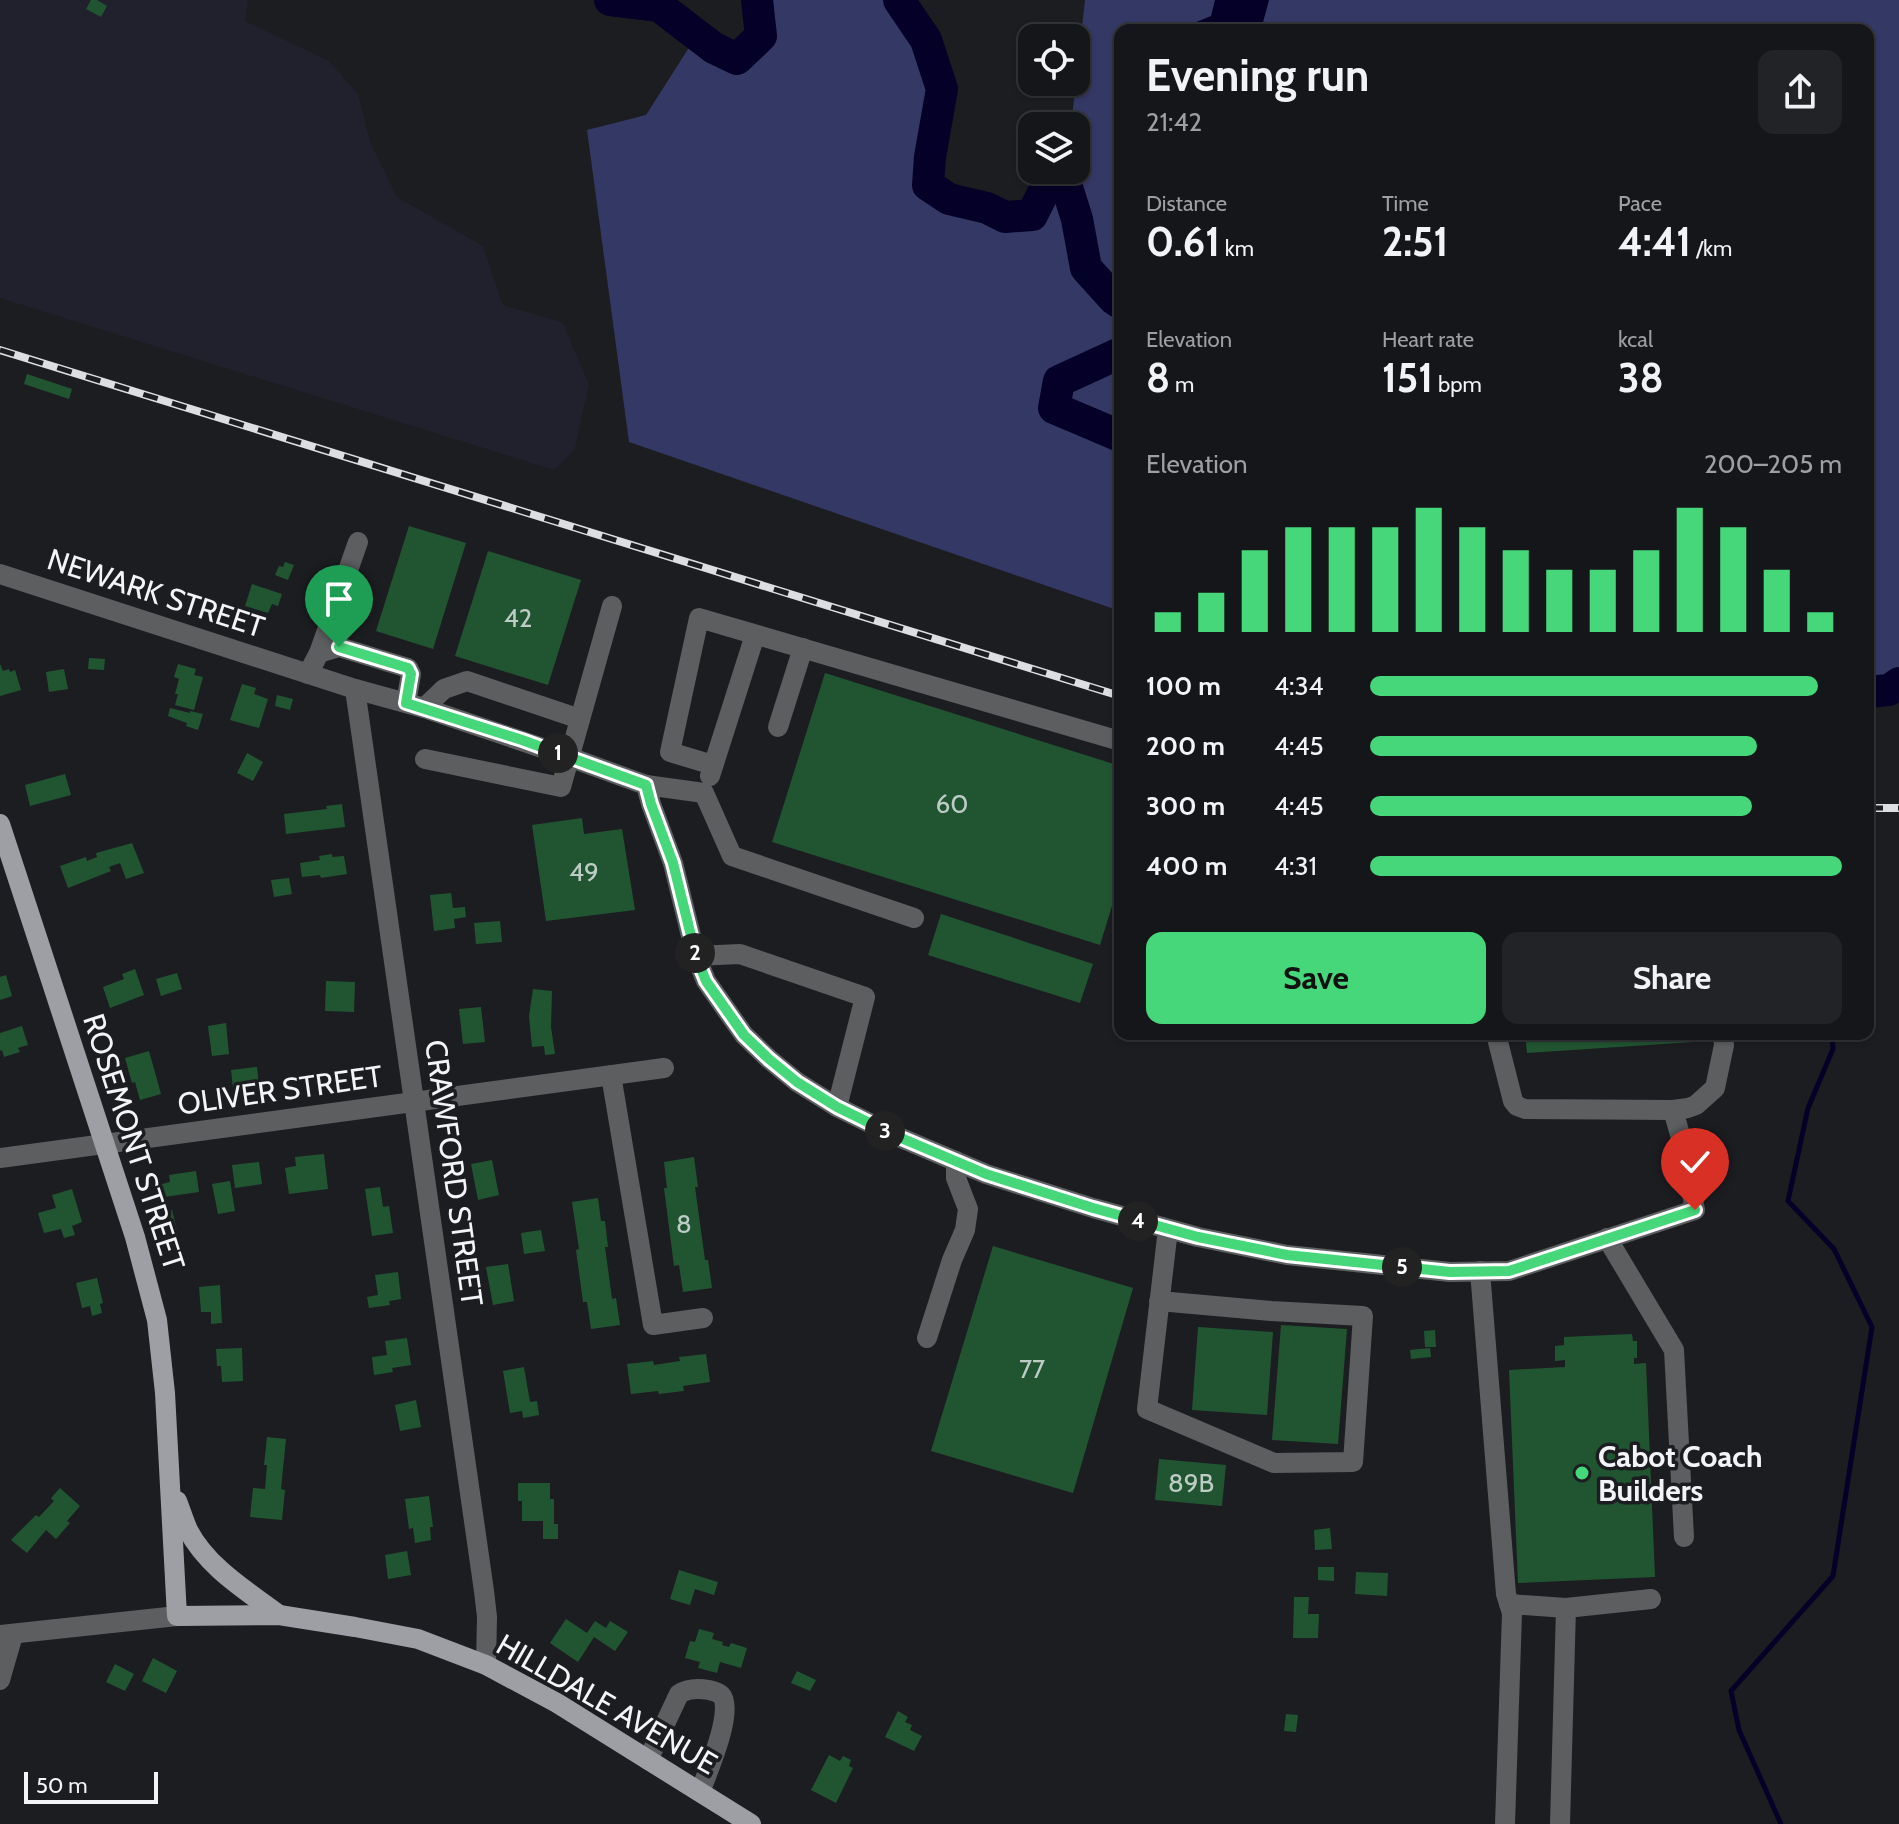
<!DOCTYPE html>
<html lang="en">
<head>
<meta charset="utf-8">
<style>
  body { margin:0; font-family:Cabin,sans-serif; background:#222326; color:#f1f3f6; height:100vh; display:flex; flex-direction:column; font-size:30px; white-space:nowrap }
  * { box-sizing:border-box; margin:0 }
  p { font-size:26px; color:#9d9fa2 }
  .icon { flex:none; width:44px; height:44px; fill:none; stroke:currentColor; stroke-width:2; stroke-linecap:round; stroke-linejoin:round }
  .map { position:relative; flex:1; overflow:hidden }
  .drawer { position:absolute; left:1114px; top:24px; width:760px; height:1016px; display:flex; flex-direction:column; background:#151619; border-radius:16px; box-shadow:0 2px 6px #0004,0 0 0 2px #343538 }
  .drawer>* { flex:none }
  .buttons { position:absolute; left:1018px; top:24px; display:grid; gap:16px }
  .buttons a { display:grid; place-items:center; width:72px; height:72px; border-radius:16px; background:#151619; box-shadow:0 2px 6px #0004,0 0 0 2px #343538; font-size:40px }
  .scale { position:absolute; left:24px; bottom:20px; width:134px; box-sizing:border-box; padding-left:8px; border:4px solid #f3f4f7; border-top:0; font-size:22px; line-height:28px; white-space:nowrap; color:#f3f4f7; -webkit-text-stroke:6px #1c1d21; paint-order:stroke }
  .pin { position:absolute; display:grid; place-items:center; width:68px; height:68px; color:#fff; margin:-82px -34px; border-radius:50% 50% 50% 0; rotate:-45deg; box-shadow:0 0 8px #0007 }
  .pin .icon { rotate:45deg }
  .km { position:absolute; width:40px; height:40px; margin:-20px; border-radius:50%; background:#222; color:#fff; font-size:22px; line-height:40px; text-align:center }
  .round { display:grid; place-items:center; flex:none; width:84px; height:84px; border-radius:16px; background:#222326 }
  .overview { display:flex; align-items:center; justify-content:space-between; height:136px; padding:0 32px }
  h1 { font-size:44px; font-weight:700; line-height:60px }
  .stats { display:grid; grid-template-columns:repeat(3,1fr); gap:12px; height:136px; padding:8px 32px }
  .stats div { display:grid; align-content:center }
  .stats b { font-size:40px; font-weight:700 }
  .stats small { font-size:22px; font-weight:400 }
  .stats p { font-size:22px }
  .chart { height:224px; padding:16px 32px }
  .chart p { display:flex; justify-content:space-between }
  .chart svg { width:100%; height:144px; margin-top:8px; stroke:#46d77a; stroke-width:6 }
  .primary-button { display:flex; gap:16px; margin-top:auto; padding:16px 32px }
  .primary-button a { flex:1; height:92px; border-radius:16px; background:#46d77a; color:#111; font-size:32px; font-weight:700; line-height:92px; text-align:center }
  .primary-button a+a { background:#222326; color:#f1f3f6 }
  ul { padding:0 32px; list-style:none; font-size:26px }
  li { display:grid; grid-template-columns:128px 96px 1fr; align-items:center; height:60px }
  li i { height:20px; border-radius:10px; background:#46d77a }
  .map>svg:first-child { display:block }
</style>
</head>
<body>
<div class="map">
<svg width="1899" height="1824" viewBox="0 0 1899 1824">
  <rect width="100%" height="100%" fill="#1c1d21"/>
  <!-- built -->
  <path fill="#20212c" d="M 0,0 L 248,0 L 245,21 L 329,61 L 358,94 L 370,142 L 397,197 L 483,246 L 503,305 L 563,323 L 589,385 L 574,451 L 554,470 L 0,298 Z"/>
  <!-- green -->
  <path fill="#343864" d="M 757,0 L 899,0 L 926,40 L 942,89 L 930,157 L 928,185 L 949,199 L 987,208 L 1005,217 L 1032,215 L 1046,187 L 1064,181 L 1066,170 L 1076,170 L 1076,126 L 1071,126 L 1085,0 L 1899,0 L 1899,683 L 1889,690 L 1868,692 L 1868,30 L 1120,30 L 1120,297 L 1092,274 L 1114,299 L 1120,303 L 1120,611 L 629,442 L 587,130 L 646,115 L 697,35 L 714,48 L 737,59 L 761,36 Z"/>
  <!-- water -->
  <path fill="#050027" d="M 1215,0 L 1269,0 L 1261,30 L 1177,30 L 1211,16 Z"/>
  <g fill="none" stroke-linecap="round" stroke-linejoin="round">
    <!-- stream -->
    <path stroke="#050027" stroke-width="5" d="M 1781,1824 L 1739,1730 L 1731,1691 L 1833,1576 L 1872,1327 L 1834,1249 L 1788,1201 L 1808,1108 L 1833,1049 L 1832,1034"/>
    <!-- river -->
    <g stroke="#050027" stroke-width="32">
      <path d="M 610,0 L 659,6 L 714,48 L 737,59 L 761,36 L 757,0"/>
      <path d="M 899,0 L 926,40 L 942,89 L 930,157 L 928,185 L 949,199 L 987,208 L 1005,217 L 1032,215 L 1046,187 L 1065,181 L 1077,219 L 1086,268 L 1114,299 L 1120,303"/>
      <path d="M 1120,353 L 1059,381 L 1054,408 L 1120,436"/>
      <path d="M 1868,692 L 1889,690 L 1899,683"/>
    </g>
  </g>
  <!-- building -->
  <g fill="#215532">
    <path d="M 91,0 L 97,0 L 107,6 L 101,17 L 86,9 Z"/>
    <path d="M 27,374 L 72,389 L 69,399 L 24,384 Z"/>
    <path d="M 409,526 L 466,543 L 433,649 L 376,631 Z"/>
    <path d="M 488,551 L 581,580 L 548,685 L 455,656 Z"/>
    <path d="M 285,562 L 294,565 L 288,580 L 275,575 L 279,566 L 283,567 Z"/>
    <path d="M 252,584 L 282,594 L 278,606 L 272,604 L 268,613 L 245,606 Z"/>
    <path d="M 89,658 L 105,659 L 104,670 L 88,669 Z"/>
    <path d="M 0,664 L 3,671 L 9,669 L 10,672 L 15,670 L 21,690 L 0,696 Z"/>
    <path d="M 178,664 L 196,669 L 194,675 L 203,677 L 194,710 L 175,705 L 178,694 L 175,694 L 179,679 L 174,677 Z"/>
    <path d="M 64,669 L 68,689 L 49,692 L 46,672 Z"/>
    <path d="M 825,673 L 1120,766 L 1120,880 L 1100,945 L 772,842 Z"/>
    <path d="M 242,684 L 256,688 L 254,694 L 268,699 L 259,728 L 230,720 Z"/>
    <path d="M 277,695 L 293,699 L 290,710 L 275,706 Z"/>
    <path d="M 170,708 L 190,713 L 190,711 L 203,714 L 198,730 L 186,726 L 187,723 L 168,716 Z"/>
    <path d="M 247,753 L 263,762 L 253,781 L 237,773 Z"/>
    <path d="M 65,774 L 71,795 L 30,806 L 25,785 Z"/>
    <path d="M 342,804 L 345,827 L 286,834 L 284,814 L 327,809 L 326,806 Z"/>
    <path d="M 582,818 L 584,834 L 622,829 L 635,910 L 546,921 L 532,825 Z"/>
    <path d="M 132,843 L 144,873 L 126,879 L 120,863 L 109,867 L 111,871 L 68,888 L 60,866 L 86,857 L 87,861 L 97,857 L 96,853 Z"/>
    <path d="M 332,854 L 332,857 L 344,856 L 347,874 L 321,878 L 320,875 L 302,877 L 300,863 L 320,860 L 319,856 Z"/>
    <path d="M 289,878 L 292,894 L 274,897 L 271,880 Z"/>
    <path d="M 451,893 L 453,908 L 465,907 L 466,917 L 454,919 L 455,928 L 434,931 L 430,895 Z"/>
    <path d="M 941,914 L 1093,964 L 1080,1003 L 928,955 Z"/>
    <path d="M 500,921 L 502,942 L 476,944 L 474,923 Z"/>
    <path d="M 135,969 L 144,995 L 110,1008 L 103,987 L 124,979 L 122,974 Z"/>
    <path d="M 177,973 L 182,989 L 161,996 L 156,979 Z"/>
    <path d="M 6,975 L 12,996 L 0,1000 L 0,977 Z"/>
    <path d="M 326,981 L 355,982 L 354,1012 L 325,1011 Z"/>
    <path d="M 533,989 L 552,991 L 551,1027 L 555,1054 L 545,1055 L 544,1046 L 532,1047 L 529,1016 Z"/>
    <path d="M 481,1007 L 485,1042 L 463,1044 L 459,1009 Z"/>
    <path d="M 226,1023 L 229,1054 L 212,1056 L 208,1026 Z"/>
    <path d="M 22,1026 L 28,1045 L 18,1048 L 20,1052 L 4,1057 L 2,1050 L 0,1051 L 0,1033 Z"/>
    <path d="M 1525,1034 L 1708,1034 L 1709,1041 L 1527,1053 Z"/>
    <path d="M 149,1051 L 161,1094 L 140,1100 L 135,1082 L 132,1083 L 125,1058 Z"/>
    <path d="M 257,1067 L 260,1096 L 234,1098 L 231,1070 Z"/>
    <path d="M 324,1154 L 328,1189 L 289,1194 L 285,1168 L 296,1166 L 295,1157 Z"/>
    <path d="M 694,1157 L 698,1187 L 695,1187 L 705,1260 L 708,1260 L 712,1288 L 683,1292 L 679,1265 L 674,1266 L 664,1188 L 667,1188 L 664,1162 Z"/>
    <path d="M 492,1160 L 499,1195 L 478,1200 L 471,1164 Z"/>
    <path d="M 259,1162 L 262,1184 L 235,1188 L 232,1165 Z"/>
    <path d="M 196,1171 L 199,1192 L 164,1197 L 162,1184 L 170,1182 L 169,1175 Z"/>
    <path d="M 230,1181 L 235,1211 L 218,1214 L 212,1184 Z"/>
    <path d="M 380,1187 L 383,1207 L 389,1206 L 393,1233 L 372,1236 L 365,1189 Z"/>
    <path d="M 72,1189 L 82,1222 L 72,1226 L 75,1235 L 64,1238 L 61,1229 L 44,1233 L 38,1213 L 56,1208 L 52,1195 Z"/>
    <path d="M 598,1198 L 601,1221 L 605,1221 L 608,1247 L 605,1247 L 612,1299 L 616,1298 L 620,1325 L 591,1329 L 587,1302 L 583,1302 L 576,1250 L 579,1249 L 572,1202 Z"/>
    <path d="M 172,1210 L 177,1230 L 166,1233 L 161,1213 Z"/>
    <path d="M 541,1230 L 545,1251 L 524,1254 L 521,1233 Z"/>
    <path d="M 993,1246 L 1133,1288 L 1073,1493 L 931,1451 Z"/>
    <path d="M 508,1264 L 514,1301 L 493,1305 L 486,1267 Z"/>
    <path d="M 398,1272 L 401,1299 L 389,1301 L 390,1305 L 369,1308 L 367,1297 L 378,1295 L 375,1275 Z"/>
    <path d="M 97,1278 L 103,1303 L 100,1304 L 102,1313 L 92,1316 L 90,1306 L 82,1308 L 76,1283 Z"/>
    <path d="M 220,1285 L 222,1323 L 211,1324 L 211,1312 L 201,1312 L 199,1287 Z"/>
    <path d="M 1281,1325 L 1347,1329 L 1338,1444 L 1272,1440 Z"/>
    <path d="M 1198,1327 L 1273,1332 L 1267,1415 L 1192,1410 Z"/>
    <path d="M 1435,1330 L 1436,1347 L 1425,1347 L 1424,1331 Z"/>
    <path d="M 1632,1334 L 1633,1341 L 1637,1341 L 1637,1358 L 1634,1358 L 1634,1364 L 1646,1363 L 1655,1577 L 1518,1583 L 1509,1370 L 1565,1367 L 1565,1360 L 1555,1361 L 1555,1346 L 1564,1345 L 1564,1337 Z"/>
    <path d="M 407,1338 L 411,1365 L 392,1368 L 393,1372 L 374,1375 L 372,1357 L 387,1355 L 385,1341 Z"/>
    <path d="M 242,1348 L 243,1381 L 222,1382 L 221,1366 L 217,1366 L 216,1349 Z"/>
    <path d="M 1430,1348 L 1431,1357 L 1411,1359 L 1410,1350 Z"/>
    <path d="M 706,1354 L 710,1382 L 683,1386 L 684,1391 L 659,1394 L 658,1391 L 631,1394 L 627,1364 L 653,1361 L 654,1365 L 680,1361 L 679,1357 Z"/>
    <path d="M 524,1367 L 530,1402 L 537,1401 L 539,1415 L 523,1418 L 522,1411 L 510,1413 L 503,1371 Z"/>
    <path d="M 416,1400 L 421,1427 L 400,1431 L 395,1405 Z"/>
    <path d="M 267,1437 L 286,1439 L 281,1489 L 285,1490 L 282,1520 L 250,1517 L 253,1488 L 265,1489 L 267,1465 L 264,1465 Z"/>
    <path d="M 1159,1459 L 1226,1465 L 1222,1506 L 1155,1500 Z"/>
    <path d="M 518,1483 L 550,1483 L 550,1499 L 554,1499 L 554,1524 L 558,1524 L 558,1539 L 543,1539 L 543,1521 L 522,1521 L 522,1501 L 518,1501 Z"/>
    <path d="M 60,1488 L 80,1506 L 67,1521 L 70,1523 L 56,1539 L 46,1530 L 27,1553 L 11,1540 L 36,1515 L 39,1517 L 54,1501 L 51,1498 Z"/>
    <path d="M 429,1496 L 433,1527 L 430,1527 L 431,1540 L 415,1543 L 413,1528 L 409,1529 L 405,1499 Z"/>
    <path d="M 1330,1528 L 1332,1549 L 1315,1550 L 1314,1530 Z"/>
    <path d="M 407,1551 L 411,1575 L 388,1579 L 385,1555 Z"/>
    <path d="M 1318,1567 L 1334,1567 L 1334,1581 L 1318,1580 Z"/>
    <path d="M 679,1570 L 718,1582 L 714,1595 L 695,1589 L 690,1605 L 670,1599 Z"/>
    <path d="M 1356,1572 L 1388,1573 L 1387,1596 L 1355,1594 Z"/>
    <path d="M 1294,1597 L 1309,1597 L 1308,1614 L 1319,1614 L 1318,1638 L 1293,1638 Z"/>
    <path d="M 566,1619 L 587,1633 L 595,1621 L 606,1628 L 610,1621 L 628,1632 L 615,1651 L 594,1637 L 578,1662 L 550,1643 Z"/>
    <path d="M 699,1629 L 714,1633 L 712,1639 L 723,1642 L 722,1645 L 729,1647 L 731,1643 L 747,1648 L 741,1668 L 720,1662 L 717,1673 L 698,1668 L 700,1662 L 685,1658 L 690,1641 L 695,1642 Z"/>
    <path d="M 153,1658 L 177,1671 L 166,1693 L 142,1681 Z"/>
    <path d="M 115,1664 L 134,1674 L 125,1691 L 106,1682 Z"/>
    <path d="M 797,1671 L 816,1680 L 810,1691 L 791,1683 Z"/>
    <path d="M 898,1711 L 908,1717 L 905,1722 L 912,1725 L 910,1730 L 922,1736 L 914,1751 L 885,1737 Z"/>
    <path d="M 1286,1714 L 1298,1715 L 1296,1732 L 1284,1731 Z"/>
    <path d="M 829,1755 L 840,1761 L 843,1756 L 851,1760 L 849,1766 L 853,1768 L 836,1803 L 811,1790 Z"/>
  </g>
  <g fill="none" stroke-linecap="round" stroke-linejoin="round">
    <!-- minor -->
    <g stroke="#5d5e60" stroke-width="20">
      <path d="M 0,574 L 355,689 L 424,708 L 569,757 L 646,785 L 651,804 L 673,863 L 696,956 L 706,981 L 744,1035 L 769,1059 L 797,1082 L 837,1107 L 894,1135 L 986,1174 L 1093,1208 L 1198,1237 L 1287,1255 L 1450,1272 L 1509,1271 L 1695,1210 L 1683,1145 L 1673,1110"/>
      <path d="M 319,653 L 358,542"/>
      <path d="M 308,674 L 319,653 L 339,647 L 408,668 L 411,674 L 406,703"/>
      <path d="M 355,689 L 484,1591 L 487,1617 L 486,1665"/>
      <path d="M 424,708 L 444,689 L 467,681 L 580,719"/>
      <path d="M 778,727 L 803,648"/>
      <path d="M 425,759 L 561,787 L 612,606"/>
      <path d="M 713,765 L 670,752 L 699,618 L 1120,741"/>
      <path d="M 710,776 L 755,635"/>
      <path d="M 646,785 L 704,793 L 732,856 L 914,918"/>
      <path d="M 696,956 L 740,954 L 865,997 L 837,1107"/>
      <path d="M 1496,1034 L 1513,1101 L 1517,1106 L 1525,1109 L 1673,1110 L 1688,1108 L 1696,1105 L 1715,1088 L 1724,1045 L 1723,1034"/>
      <path d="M 611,1075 L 653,1325 L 703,1318"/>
      <path d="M 0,1158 L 664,1068"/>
      <path d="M 1607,1238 L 1674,1350 L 1684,1537"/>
      <path d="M 1480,1271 L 1506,1594 L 1512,1613 L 1505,1824"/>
      <path d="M 1159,1301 L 1271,1311 L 1363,1316 L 1353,1462 L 1274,1463 L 1147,1409 L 1168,1229"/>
      <path d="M 927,1338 L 952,1260 L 965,1230 L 968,1209 L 956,1178 L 956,1161"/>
      <path d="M 1509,1604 L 1566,1608"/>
      <path d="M 0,1635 L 177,1616"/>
      <path d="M 0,1680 L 13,1635"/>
      <path d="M 648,1760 L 679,1694 C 688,1688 698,1688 709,1690 C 713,1691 718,1692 721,1695 C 735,1709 707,1774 700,1792"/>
      <path d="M 1560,1824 L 1566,1608 L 1651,1599"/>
    </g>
    <!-- major -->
    <g stroke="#9e9fa5" stroke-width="20">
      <path d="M 0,824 L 135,1237 L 157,1320 L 165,1393 L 177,1616 L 279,1615 L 355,1627 L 418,1639 L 486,1665 L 557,1703 L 751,1824"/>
      <path d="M 177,1501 C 181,1511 184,1521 188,1530 C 207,1567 247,1591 279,1615"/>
    </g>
    <defs>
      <g id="rail">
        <path d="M 0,350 L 1120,696"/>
        <path d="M 1868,808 L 1899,808"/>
      </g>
    </defs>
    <!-- rail casing -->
    <use href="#rail" stroke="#dddee1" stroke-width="8"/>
    <!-- rail -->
    <use href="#rail" stroke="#1c1d21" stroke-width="5" stroke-dasharray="15" stroke-linecap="butt"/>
  </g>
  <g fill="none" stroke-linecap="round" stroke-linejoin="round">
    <defs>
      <path id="route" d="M 339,647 L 408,668 L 411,674 L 406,703 L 522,740 L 646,785 L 651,804 L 673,863 L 696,956 L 706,981 L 744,1035 L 769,1059 L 797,1082 L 837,1107 L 894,1135 L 986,1174 L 1093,1208 L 1198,1237 L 1287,1255 L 1450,1272 L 1509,1271 L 1695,1210"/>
    </defs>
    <!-- route casing -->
    <use href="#route" stroke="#fff" stroke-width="16"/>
    <!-- route -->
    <use href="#route" stroke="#46d77a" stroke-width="10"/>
  </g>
  <!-- markers -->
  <circle fill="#46d77a" stroke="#1c1d21" stroke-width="3" cx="1582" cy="1473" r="8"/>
  <g text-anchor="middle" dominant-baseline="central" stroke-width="7" stroke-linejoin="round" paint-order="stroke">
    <!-- number labels -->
    <g font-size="26" fill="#beccc6">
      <text x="518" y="618">42</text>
      <text x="952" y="804">60</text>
      <text x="584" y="872">49</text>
      <text x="684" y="1224">8</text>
      <text x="1032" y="1369">77</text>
      <text x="1191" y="1483">89B</text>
    </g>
    <!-- street labels -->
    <g font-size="30" fill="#f3f4f7" stroke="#1c1d21">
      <text transform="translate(156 593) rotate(18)">NEWARK STREET</text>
      <text transform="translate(280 1090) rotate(-8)">OLIVER STREET</text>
      <text transform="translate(134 1142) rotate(72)">ROSEMONT STREET</text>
      <text transform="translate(454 1173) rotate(82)">CRAWFORD STREET</text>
      <text transform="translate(607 1704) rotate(30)">HILLDALE AVENUE</text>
    </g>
    <!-- poi labels -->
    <g font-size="30" font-weight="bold" fill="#f3f4f7" stroke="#1c1d21" text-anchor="start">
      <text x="1598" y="1456">Cabot Coach<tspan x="1598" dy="34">Builders</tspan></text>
    </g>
  </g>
</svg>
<div class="buttons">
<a><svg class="icon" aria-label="locate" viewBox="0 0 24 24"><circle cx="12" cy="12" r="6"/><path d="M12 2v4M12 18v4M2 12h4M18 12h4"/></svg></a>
<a><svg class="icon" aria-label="layers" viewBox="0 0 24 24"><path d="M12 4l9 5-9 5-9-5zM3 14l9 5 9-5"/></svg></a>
</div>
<div class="scale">50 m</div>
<div class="pin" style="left:339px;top:647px;background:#1e9e55"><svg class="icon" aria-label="arrive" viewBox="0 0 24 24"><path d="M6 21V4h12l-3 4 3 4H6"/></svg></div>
<div class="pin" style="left:1695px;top:1210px;background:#d93025"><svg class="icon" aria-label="check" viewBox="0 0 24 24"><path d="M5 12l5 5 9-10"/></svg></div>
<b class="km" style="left:558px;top:753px">1</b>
<b class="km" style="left:695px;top:953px">2</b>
<b class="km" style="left:885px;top:1131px">3</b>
<b class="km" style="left:1138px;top:1221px">4</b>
<b class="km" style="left:1402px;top:1267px">5</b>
<section class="drawer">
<div class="overview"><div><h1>Evening run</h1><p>21:42</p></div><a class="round"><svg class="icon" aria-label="share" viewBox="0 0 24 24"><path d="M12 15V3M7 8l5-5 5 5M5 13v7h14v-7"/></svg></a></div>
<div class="stats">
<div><p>Distance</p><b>0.61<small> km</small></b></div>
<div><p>Time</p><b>2:51</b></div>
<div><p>Pace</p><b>4:41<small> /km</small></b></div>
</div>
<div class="stats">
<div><p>Elevation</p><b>8<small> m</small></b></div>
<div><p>Heart rate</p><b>151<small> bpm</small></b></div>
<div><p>kcal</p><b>38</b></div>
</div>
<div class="chart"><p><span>Elevation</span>200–205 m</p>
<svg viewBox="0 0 160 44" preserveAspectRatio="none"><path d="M5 44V38M15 44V32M25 44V19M35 44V12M45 44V12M55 44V12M65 44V6M75 44V12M85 44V19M95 44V25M105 44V25M115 44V19M125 44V6M135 44V12M145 44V25M155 44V38"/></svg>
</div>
<ul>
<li><b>100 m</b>4:34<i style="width:95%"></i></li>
<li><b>200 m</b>4:45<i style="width:82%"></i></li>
<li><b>300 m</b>4:45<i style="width:81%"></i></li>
<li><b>400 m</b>4:31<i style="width:100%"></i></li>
</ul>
<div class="primary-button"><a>Save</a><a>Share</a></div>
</section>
</div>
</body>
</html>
